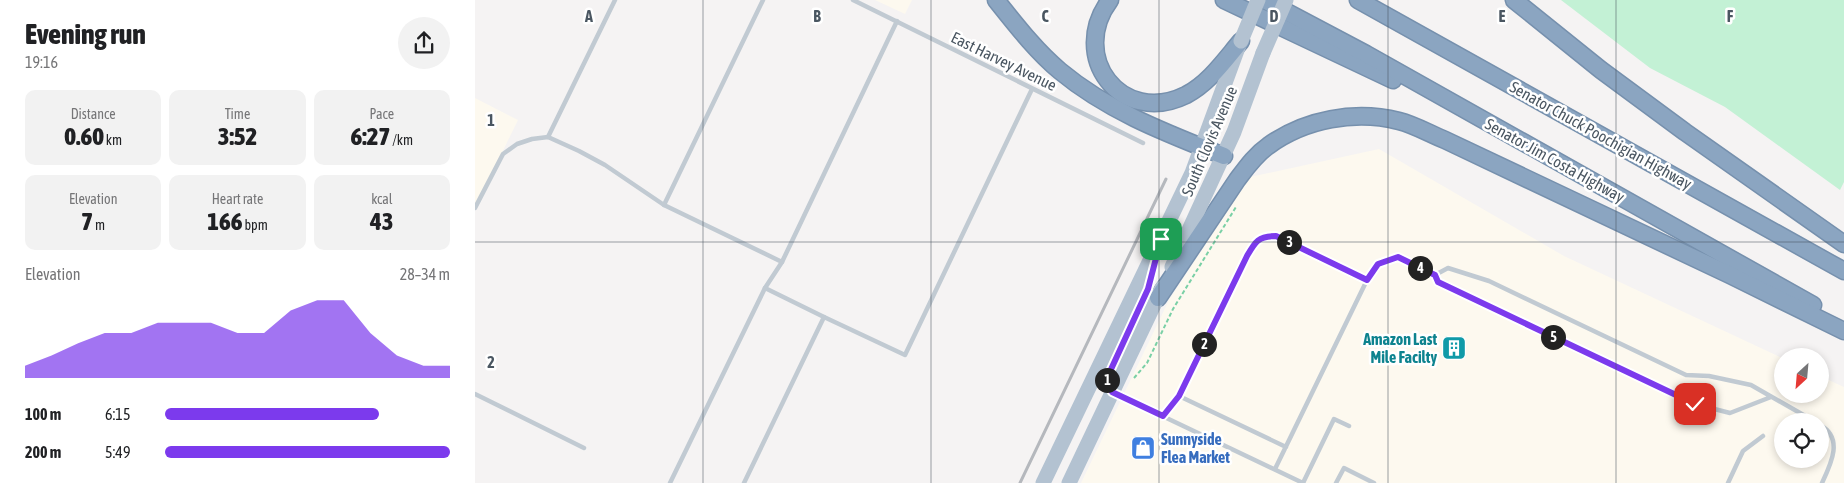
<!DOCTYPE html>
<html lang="en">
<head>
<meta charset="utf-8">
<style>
  body { margin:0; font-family:"Asap Condensed",sans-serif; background:#f2f2f2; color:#202124; height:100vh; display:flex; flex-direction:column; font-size:19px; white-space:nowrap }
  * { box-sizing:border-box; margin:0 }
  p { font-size:16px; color:#757577 }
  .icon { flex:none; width:28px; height:28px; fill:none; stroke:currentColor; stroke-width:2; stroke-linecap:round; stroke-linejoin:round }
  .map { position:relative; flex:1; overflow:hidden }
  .details { display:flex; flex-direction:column; background:#fff; width:475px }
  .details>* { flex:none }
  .needle { width:32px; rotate:206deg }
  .tools { position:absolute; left:1299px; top:348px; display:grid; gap:10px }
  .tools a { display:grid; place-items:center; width:55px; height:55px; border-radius:50%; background:#fff; box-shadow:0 2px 8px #0003; font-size:25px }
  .pin { position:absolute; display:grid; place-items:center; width:42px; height:42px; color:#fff; margin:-21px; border-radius:10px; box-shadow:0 2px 8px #0006 }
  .km { position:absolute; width:25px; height:25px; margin:-12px; border-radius:50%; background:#222; color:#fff; font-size:14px; line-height:25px; text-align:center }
  .round { display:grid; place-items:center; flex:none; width:52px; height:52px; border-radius:26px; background:#f2f2f2 }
  .overview { display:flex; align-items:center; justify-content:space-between; height:85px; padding:0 25px }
  h1 { font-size:28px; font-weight:800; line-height:38px }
  .stats { display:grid; grid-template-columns:repeat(3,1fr); gap:8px; height:85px; padding:5px 25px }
  .stats div { display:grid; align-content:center; border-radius:10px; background:#f2f2f2; text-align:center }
  .stats b { font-size:25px; font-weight:800 }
  .stats small { font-size:14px; font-weight:400 }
  .stats p { font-size:14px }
  .chart { height:140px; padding:10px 25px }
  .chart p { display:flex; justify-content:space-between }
  .chart svg { width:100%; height:90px; margin-top:5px; fill:#7c3aed; opacity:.7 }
  ul { padding:0 25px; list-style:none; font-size:16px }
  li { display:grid; grid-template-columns:80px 60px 1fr; align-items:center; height:38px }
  li i { height:12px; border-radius:6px; background:#7c3aed }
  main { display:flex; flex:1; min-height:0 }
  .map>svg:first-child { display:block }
</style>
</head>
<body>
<main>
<section class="details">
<div class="overview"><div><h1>Evening run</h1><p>19:16</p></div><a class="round"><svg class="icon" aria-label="share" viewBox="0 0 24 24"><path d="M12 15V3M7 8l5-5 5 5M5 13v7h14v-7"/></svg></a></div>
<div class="stats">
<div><p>Distance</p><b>0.60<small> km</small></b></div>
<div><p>Time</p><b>3:52</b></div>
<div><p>Pace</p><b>6:27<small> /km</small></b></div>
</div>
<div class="stats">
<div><p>Elevation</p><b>7<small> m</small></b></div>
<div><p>Heart rate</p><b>166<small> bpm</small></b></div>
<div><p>kcal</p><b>43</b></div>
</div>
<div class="chart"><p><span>Elevation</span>28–34 m</p>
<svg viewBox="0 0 160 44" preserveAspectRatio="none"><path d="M0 44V38L10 33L20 27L30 22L40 22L50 17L60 17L70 17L80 22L90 22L100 11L110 6L120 6L130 22L140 33L150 38L160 38V44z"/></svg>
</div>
<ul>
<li><b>100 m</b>6:15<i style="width:75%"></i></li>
<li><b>200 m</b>5:49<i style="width:100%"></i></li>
</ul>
</section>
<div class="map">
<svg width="1369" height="483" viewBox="0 0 1369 483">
  <rect width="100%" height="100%" fill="#f5f3f3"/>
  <!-- commercial -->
  <g fill="#fdf9ef" fill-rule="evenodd">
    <path d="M 400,0 L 437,0 L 430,14 Z"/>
    <path d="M 0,98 L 43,120 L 0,208 Z"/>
    <path d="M 904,149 L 1089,256 L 1307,358 L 1308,394 L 1345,394 L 1345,376 L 1369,387 L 1369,483 L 606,483 L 694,300 L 775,177 ZM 1308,421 L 1345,421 L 1345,459 L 1308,459 Z"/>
  </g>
  <!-- grass -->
  <path fill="#c3f1d5" d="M 1086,0 L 1369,0 L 1369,182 L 1365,190 L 1250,107 L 1175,68 Z"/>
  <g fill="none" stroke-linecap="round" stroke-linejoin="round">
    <defs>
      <g id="motorway">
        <path d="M 521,0 C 541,25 561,51 585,71 C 633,111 691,133 749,156"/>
        <path d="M 635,0 C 593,56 646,127 711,95 C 734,83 749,61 766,41"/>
        <path d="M 749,0 L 918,80"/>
        <path d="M 789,0 L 891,54 L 1338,305"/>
        <path d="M 883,0 L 1369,271"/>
        <path d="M 1039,0 L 1126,70 L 1210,132 L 1369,244"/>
        <path d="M 683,298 L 762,180 C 771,168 780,155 793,146 C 830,119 880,110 924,121 C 940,125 955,134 970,140 L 1255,275 L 1369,331"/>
      </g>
    </defs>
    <!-- motorway casing -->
    <use href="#motorway" stroke="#7690ad" stroke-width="19"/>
    <!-- path -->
    <path stroke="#7ad0a6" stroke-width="2" stroke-dasharray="4 2.5" stroke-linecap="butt" d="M 659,378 L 672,363 L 698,309 L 761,207"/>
    <!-- service -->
    <g stroke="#c1cad2" stroke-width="4.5">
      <path d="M 378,0 L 668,143"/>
      <path d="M 73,137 L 140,0"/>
      <path d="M 189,205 L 288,0"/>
      <path d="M 0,208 L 28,154 L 42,144 L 57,139 L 73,137 L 104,151 L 130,165 L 189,205 L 307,262 L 290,288"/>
      <path d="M 307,262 L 422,21"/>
      <path d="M 892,280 L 903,264 L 923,257 L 960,275"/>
      <path d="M 349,317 L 430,355 L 557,89"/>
      <path d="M 639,393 L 828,483"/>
      <path d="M 0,394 L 109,448"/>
      <path d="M 1296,397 L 1255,413 L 1220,404 L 963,282 L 960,275 L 973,268 L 1014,281 L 1211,375 L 1234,376 L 1276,385 L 1339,421"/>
      <path d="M 687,416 L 704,396"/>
      <path d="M 1345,425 C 1369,438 1356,464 1347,483"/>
      <path d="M 800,469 L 892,280 L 801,236 C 784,236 780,242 771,256 L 704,396 L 811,447"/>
      <path d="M 195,483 L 290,288 L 349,317 L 269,483"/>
      <path d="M 828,483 L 859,419 L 874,426"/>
      <path d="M 861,483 L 869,468 L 899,483"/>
      <path d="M 1253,483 L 1268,451 L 1288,436"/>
    </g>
    <!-- primary -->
    <g stroke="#b3c2d1" stroke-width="15">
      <path d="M 697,267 L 759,132 L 788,53"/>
      <path d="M 637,392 C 628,376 636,368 643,352"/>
      <path d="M 568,483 L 717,173 L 764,45"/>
      <path d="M 594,483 L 687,288"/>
    </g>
    <!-- motorway -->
    <use href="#motorway" stroke="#8ba5c1" stroke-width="16"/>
    <!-- rail -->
    <path stroke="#b5b8bd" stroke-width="3" d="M 545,483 L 691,179"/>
    <!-- primary-bridge -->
    <g stroke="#b3c2d1" stroke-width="15">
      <path d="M 766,41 L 783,0"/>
      <path d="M 788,53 L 811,0"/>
    </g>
  </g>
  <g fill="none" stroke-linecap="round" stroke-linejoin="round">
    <defs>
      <path id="route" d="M 686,239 L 673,289 L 632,378 L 633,384 L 637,392 L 688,416 L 704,396 L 772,256 C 780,242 783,236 801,236 L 892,280 L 903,264 L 923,257 L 960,275 L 963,282 L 1220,404"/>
    </defs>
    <!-- route casing -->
    <use href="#route" stroke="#fff" stroke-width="10"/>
    <!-- route -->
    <use href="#route" stroke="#7c3aed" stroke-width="6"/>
  </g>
  <!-- grid -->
  <path fill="none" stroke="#4a5661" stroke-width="1" stroke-opacity="0.55" d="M 228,0 L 228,483M 456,0 L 456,483M 684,0 L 684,483M 913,0 L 913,483M 1141,0 L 1141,483M 0,242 L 1369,242"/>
  <!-- icons -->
  <defs>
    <symbol id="building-square" viewBox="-11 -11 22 22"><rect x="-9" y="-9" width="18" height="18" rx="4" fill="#0f9aa8" stroke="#fff"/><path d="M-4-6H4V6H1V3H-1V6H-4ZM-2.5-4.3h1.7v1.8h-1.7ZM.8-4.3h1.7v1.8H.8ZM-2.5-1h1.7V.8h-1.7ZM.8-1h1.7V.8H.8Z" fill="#fff"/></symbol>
    <symbol id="shop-square" viewBox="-11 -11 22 22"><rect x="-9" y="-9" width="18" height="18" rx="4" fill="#3f7fe0" stroke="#fff"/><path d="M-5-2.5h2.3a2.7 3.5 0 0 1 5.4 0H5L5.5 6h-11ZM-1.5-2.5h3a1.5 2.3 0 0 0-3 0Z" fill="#fff"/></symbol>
  </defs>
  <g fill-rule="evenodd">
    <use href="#building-square" x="965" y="334" width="28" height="28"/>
    <use href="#shop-square" x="654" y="434" width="28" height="28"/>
  </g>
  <g text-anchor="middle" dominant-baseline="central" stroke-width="5" stroke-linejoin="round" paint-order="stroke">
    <!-- street labels -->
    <g font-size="16" fill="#4a5661" stroke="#fff">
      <text transform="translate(529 61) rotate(26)">East Harvey Avenue</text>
      <text transform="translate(1126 135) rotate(29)">Senator Chuck Poochigian Highway</text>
      <text transform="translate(734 141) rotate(-67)">South Clovis Avenue</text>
      <text transform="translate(1080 160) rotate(29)">Senator Jim Costa Highway</text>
    </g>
    <!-- culture labels -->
    <g font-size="16" font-weight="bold" fill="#0d838f" stroke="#fff" text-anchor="end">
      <text x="962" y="339">Amazon Last<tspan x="962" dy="18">Mile Facilty</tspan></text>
    </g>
    <!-- shop labels -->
    <g font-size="16" font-weight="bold" fill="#366cbe" stroke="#fff" text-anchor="start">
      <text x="686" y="439">Sunnyside<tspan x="686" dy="18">Flea Market</tspan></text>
    </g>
  </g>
  <g font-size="16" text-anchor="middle" font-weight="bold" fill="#4a5661" stroke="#fff" stroke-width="5" stroke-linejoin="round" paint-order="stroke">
    <text x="114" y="22">A</text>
    <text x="342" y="22">B</text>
    <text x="570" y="22">C</text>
    <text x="799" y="22">D</text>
    <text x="1027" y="22">E</text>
    <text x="1255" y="22">F</text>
    <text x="16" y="126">1</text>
    <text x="16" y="368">2</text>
  </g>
</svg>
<div class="tools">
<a><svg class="needle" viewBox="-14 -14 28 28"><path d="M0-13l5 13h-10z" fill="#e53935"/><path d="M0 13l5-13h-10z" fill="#757577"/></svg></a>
<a><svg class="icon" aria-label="locate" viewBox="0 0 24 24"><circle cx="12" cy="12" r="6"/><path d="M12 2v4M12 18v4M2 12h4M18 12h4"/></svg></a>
</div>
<div class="pin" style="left:686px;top:239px;background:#1e9e55"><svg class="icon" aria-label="arrive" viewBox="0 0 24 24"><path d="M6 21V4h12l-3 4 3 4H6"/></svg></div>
<div class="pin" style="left:1220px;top:404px;background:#d93025"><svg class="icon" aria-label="check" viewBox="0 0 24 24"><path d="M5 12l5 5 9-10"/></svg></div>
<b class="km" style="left:632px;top:380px">1</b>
<b class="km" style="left:729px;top:344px">2</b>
<b class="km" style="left:814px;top:242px">3</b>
<b class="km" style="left:945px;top:268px">4</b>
<b class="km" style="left:1078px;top:337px">5</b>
</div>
</main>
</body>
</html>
